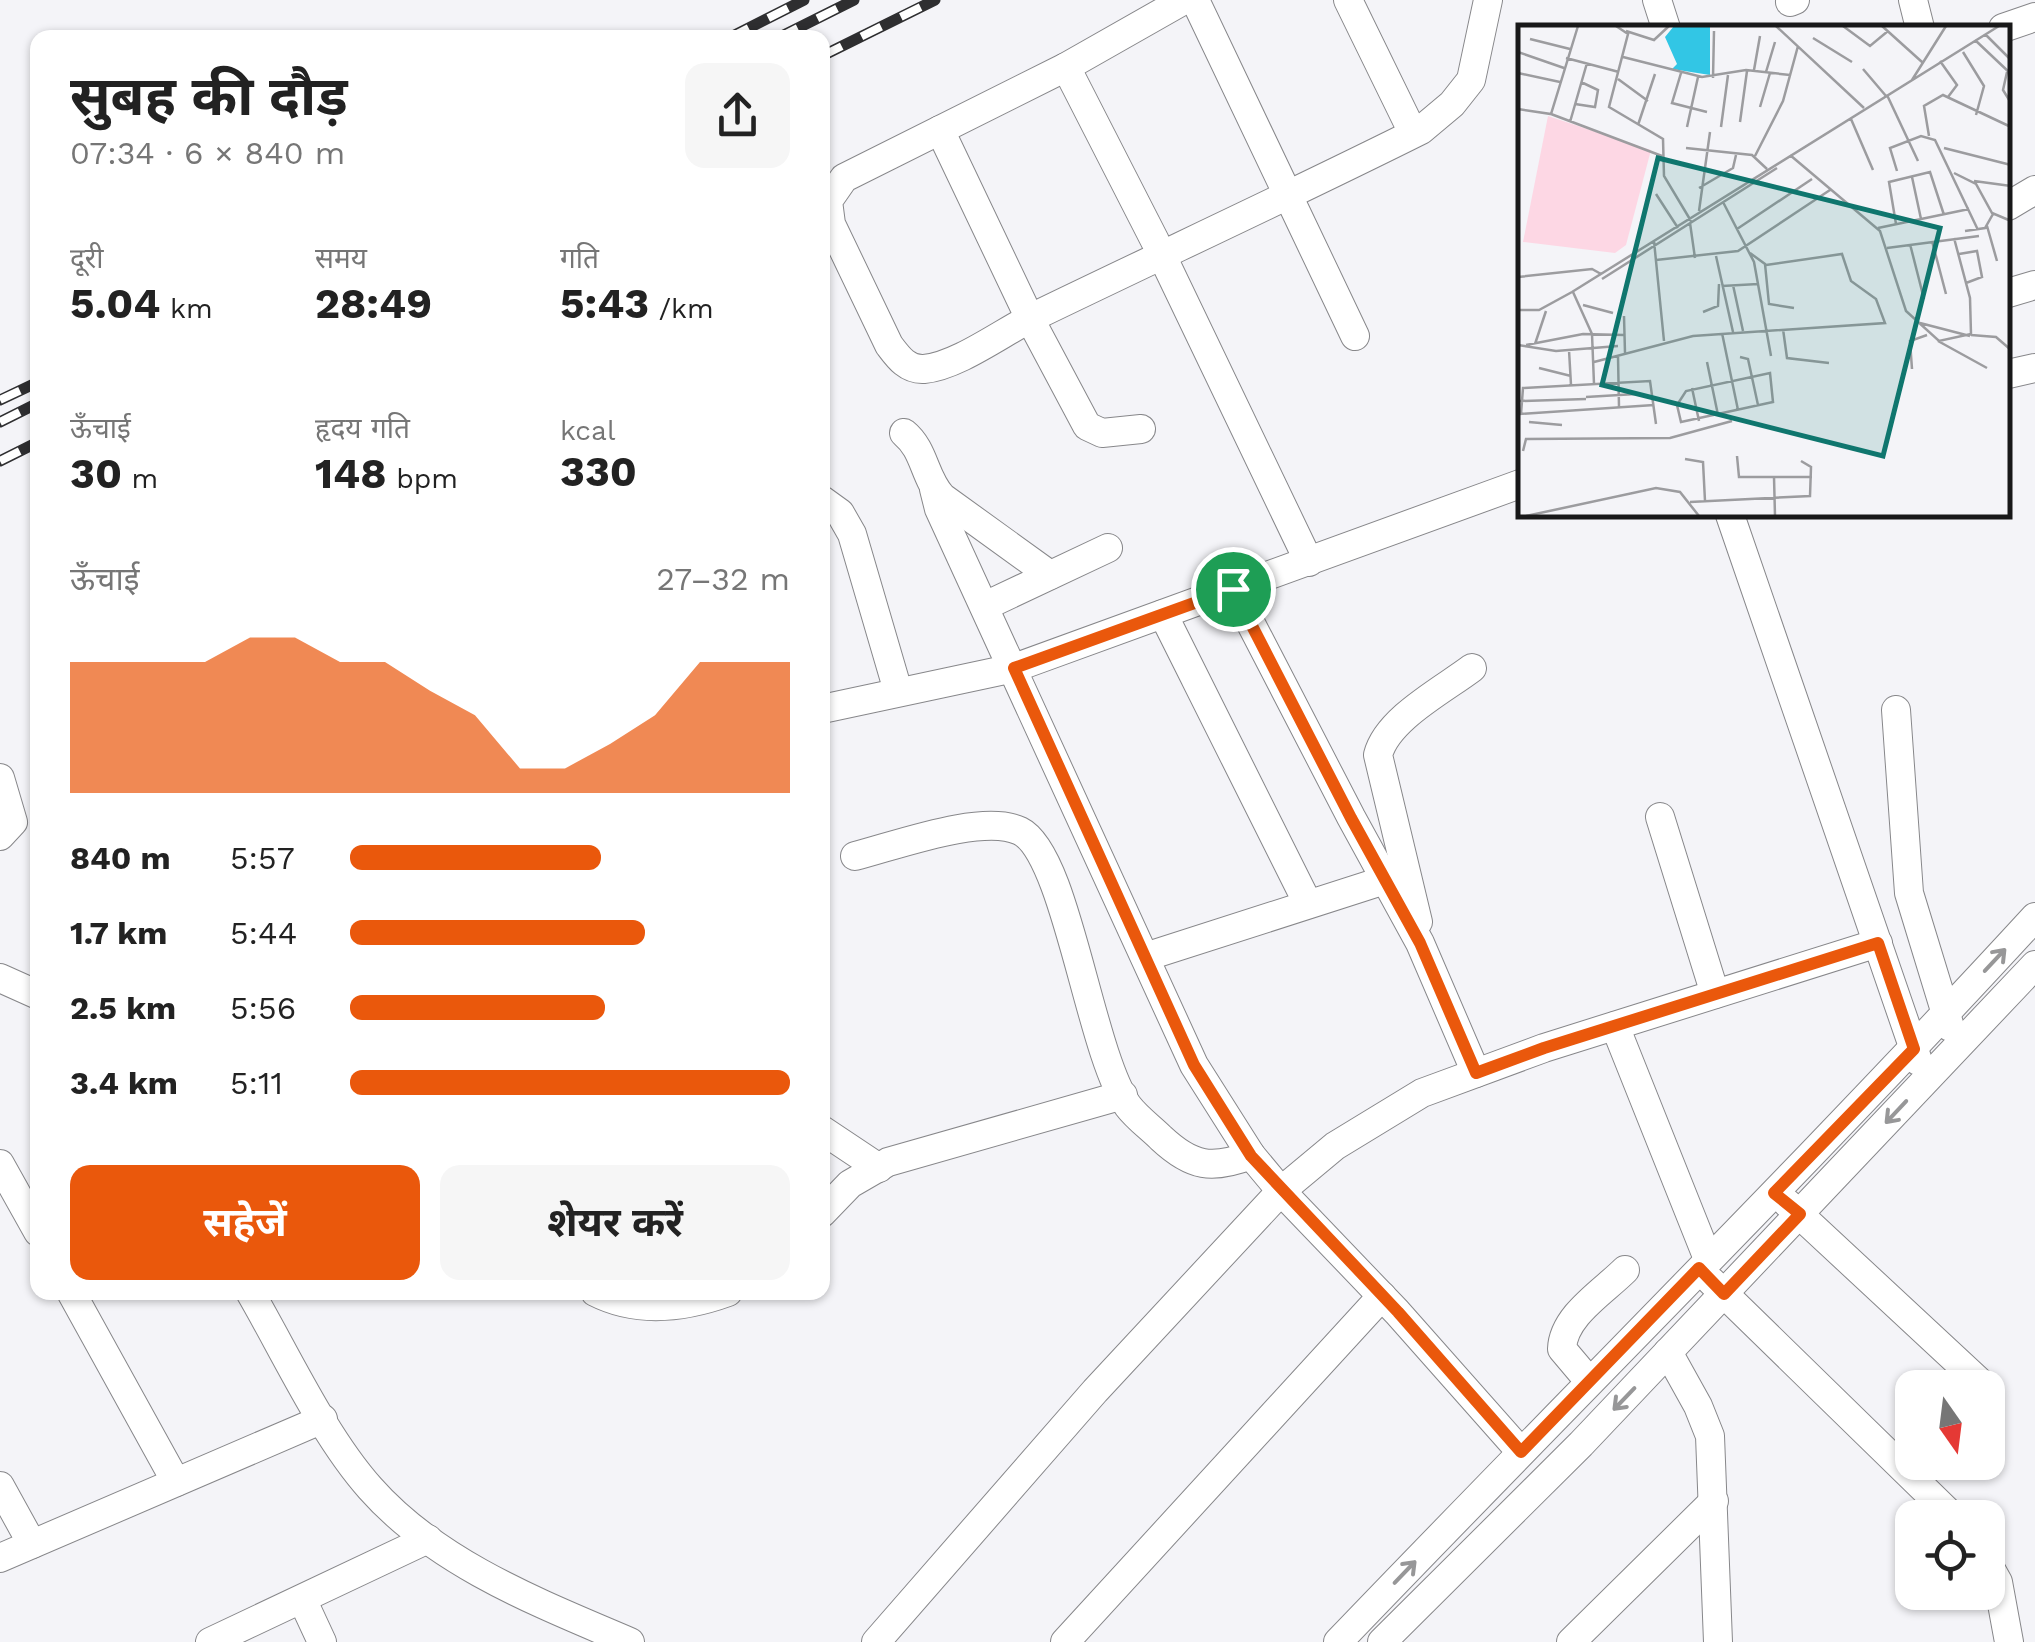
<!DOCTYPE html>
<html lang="hi">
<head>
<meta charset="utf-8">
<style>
  body { margin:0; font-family:"Work Sans","Noto Sans Devanagari",sans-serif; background:#f6f6f6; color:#222; height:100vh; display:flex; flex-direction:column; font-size:38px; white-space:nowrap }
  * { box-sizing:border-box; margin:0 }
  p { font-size:32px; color:#767676 }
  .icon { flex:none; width:55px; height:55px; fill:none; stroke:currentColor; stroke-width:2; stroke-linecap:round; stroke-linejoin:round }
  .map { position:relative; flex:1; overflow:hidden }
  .drawer { position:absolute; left:30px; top:30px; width:800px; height:1270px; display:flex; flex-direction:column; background:#fff; border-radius:20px; box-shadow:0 2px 8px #0004 }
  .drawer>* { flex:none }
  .needle { width:65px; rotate:166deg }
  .tools { position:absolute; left:1895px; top:1370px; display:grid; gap:20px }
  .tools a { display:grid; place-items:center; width:110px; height:110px; border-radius:20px; background:#fff; box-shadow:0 2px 8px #0004; font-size:50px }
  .pin { position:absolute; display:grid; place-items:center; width:85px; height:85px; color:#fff; margin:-42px; border:5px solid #fff; border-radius:50%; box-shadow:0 2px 10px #0007 }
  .round { display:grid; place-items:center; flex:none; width:105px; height:105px; border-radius:20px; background:#f6f6f6 }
  .summary { display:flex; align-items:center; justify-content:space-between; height:170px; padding:0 40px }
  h1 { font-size:55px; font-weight:700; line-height:75px }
  .figures { display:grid; grid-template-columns:repeat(3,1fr); gap:15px; height:170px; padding:10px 40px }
  .figures div { display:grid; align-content:center }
  .figures b { font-size:42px; font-weight:700 }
  .figures small { font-size:28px; font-weight:400 }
  .figures p { font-size:28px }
  .chart { height:280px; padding:20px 40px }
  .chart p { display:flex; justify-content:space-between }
  .chart svg { width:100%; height:180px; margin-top:10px; fill:#ea580c; opacity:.7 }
  .action { display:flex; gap:20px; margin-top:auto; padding:20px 40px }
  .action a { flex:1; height:115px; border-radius:20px; background:#ea580c; color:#fff; font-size:40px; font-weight:700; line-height:115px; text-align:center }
  .action a+a { background:#f6f6f6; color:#222 }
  ul { padding:0 40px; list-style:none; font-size:32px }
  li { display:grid; grid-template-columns:160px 120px 1fr; align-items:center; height:75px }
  li i { height:25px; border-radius:12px; background:#ea580c }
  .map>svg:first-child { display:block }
</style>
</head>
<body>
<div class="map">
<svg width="2035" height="1642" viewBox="0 0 2035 1642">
  <rect width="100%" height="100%" fill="#f4f4f8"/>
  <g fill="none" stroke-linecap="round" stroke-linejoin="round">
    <defs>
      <g id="minor">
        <path d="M 1184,0 L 1066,67 L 844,178 L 828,201 L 831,224 L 889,345 C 898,357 907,370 924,369 C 958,366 1004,331 1035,316 C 1163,254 1293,194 1421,130 L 1452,104 L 1471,80 L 1488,0"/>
        <path d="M 1195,0 L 1355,336"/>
        <path d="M 1348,0 L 1413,133"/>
        <path d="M 1657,0 L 1666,28"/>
        <path d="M 1913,0 L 1920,28"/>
        <path d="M 1790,2 L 1795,0"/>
        <path d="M 2003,28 L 2035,17"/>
        <path d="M 1066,67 L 1155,241 L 1309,562"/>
        <path d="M 940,130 L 1030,319 L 1087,426 L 1102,433 L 1141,429"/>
        <path d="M 2008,206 L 2035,190"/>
        <path d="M 2008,293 L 2035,285"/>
        <path d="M 2008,374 L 2035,368"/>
        <path d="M 904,433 C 925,450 924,478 942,497 L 1050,575"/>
        <path d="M 934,489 L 939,509 L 1194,1065 L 1251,1155 L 1281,1191 L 1397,1312 L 1521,1452"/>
        <path d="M 822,500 L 840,513 L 852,534 L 898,691"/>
        <path d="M 1730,515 L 1918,1061"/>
        <path d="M 1233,589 L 1351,817 L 1420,943 L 1476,1073"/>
        <path d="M 985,606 L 1108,548"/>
        <path d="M 1163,614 L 1308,904"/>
        <path d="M 822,709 L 1014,668 L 1520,484"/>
        <path d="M 1896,710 L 1909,893 L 1950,1027"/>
        <path d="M 0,778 L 13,822 L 0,836"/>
        <path d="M 1660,817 L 1715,994"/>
        <path d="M 855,856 C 895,846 983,813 1020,831 C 1067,854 1089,1050 1128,1106 C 1137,1118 1151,1128 1161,1138 C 1192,1167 1212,1170 1251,1155"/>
        <path d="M 1418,922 L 1378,755 C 1387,719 1443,690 1472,668"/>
        <path d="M 1145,957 L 1385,880"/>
        <path d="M 0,978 L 38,995"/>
        <path d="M 1615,1026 L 1708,1259"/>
        <path d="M 822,1130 L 879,1168"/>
        <path d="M 0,1164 L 38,1232"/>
        <path d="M 1787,1203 L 1986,1388"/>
        <path d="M 822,1213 L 850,1184 L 888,1162 L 1123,1095"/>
        <path d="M 1711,1281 L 1954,1518"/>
        <path d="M 71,1292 L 176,1482"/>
        <path d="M 250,1292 C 286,1354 323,1435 370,1488 C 437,1564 539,1603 630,1642"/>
        <path d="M 595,1292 C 638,1314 684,1308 728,1292"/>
        <path d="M 1668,1352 L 1698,1406 L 1710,1436 L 1718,1642"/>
        <path d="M 1589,1381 L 1562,1349 C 1563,1316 1603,1292 1625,1270"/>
        <path d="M 0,1486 L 32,1544"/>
        <path d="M 0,1558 L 323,1419"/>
        <path d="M 1988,1564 L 1998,1582 L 2009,1642"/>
        <path d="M 303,1601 L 322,1642"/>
        <path d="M 210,1642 L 428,1539"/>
        <path d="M 876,1642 L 1095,1391 L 1281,1191 L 1335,1146 L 1422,1093 L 1544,1048 L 1878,943"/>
        <path d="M 1065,1642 L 1382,1296"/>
        <path d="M 1338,1642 C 1570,1400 1808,1164 2035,917"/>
        <path d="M 1382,1642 L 1581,1444 L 2035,965"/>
        <path d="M 1571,1642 L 1714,1501"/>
      </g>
    </defs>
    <!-- minor casing -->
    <use href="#minor" stroke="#87878a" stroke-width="30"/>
    <!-- minor -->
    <use href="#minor" stroke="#fff" stroke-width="28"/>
    <defs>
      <g id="rail">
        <path d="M 729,38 L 804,0"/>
        <path d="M 778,38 L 854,0"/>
        <path d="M 822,56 L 935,0"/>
        <path d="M 0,400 L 38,382"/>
        <path d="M 0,422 L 38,403"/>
        <path d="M 0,461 L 38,442"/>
      </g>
    </defs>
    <!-- rail casing -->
    <use href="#rail" stroke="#2e2e30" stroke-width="11"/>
    <!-- rail -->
    <use href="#rail" stroke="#fff" stroke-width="8" stroke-dasharray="22" stroke-linecap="butt"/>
  </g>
  <!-- one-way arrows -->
  <defs><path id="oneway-shaft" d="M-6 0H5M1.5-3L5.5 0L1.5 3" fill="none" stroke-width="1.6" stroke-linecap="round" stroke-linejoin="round" transform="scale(2.5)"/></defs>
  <g stroke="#979798">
    <use href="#oneway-shaft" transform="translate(1995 960) rotate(-47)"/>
    <use href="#oneway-shaft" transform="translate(1896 1112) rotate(133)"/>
    <use href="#oneway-shaft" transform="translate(1624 1399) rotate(134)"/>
    <use href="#oneway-shaft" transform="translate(1405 1572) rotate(-46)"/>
  </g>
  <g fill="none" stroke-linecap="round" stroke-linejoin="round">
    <defs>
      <path id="route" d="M 1233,589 L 1351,818 L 1420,943 L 1476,1073 L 1544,1048 L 1878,943 L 1914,1049 L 1774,1193 L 1800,1214 L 1724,1294 L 1699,1268 L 1521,1452 L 1398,1312 L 1251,1156 L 1194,1065 L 1014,668 Z"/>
    </defs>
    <!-- route casing -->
    <use href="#route" stroke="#fff" stroke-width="20"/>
    <!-- route -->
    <use href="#route" stroke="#ea580c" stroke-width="12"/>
  </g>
  <!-- overview -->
  <g transform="translate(1518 25)">
    <rect width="492" height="492" fill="#f4f4f8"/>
    <path d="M 30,91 L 133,125 L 108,220 L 97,228 L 5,217 Z" fill="#fdd7e4"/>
    <path d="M 156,1 L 192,1 L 192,50 L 154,44 L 159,39 L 147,12 Z" fill="#32c6e5"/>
    <path fill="none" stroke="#9c9c9f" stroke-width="2.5" d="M 98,1 L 110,9 L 91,82 L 145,114 L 146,151 L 173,196M 258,1 L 346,83M 325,1 L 352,21 L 370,6M 364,1 L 404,37M 108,6 L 136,15 L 151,1M 467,9 L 493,35M 295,13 L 334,37M 12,14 L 52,24M 457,15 L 493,49M 0,27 L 46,43M 445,27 L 466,61 L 458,90M 105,32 L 184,52 L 228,45 L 272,50M 48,33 L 101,47M 422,36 L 439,60 L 430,72M 345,44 L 368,71M 236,45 L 242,11M 248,47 L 257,17M 489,47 L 485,65 L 493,78M 0,48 L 42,57M 163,48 L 154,78 L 189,87M 195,53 L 196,6M 100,54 L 130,76M 394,55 L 428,1M 369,70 L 400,136M 57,79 L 77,82 L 80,65 L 63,57M 242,82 L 252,48M 0,84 L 33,89 L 60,1M 33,89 L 144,131M 333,94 L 355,145M 52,97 L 69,38M 222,97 L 229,46M 120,100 L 137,49M 169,102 L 180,52M 203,102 L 210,50M 411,111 L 406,81 L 425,70 L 493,102M 168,123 L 234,130 L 249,144M 426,123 L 493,140M 272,130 L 362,206 L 388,286 L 421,316 L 453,309 L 452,273 L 436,213M 237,131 L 265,76 L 280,21M 379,146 L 372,123 L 403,111 L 417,115 L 460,205M 436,148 L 458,159 L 474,188 L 493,196M 394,152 L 403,194M 456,156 L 493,161M 181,163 L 215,143 L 218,130M 138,169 L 160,203M 205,177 L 236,237 L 253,331M 181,186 L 192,107M 172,198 L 177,233M 378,199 L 371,157 L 412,147 L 426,190M 469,201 L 479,236M 360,203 L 451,184M 219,204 L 294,154M 447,206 L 467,203 L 475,189M 136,216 L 146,316M 414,216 L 428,269M 392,219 L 406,274M 369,223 L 461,211M 232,228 L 247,239 L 251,279 L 276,283M 441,229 L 459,226 L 464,252 L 448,258M 198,231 L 215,307M 138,235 L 220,226 L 312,165M 0,252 L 74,244 L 83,249M 84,254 L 259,143M 215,260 L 225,306M 204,261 L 240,259M 55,267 L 74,309 L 76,359M 65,280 L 95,288M 0,285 L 21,285 L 54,267 L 481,1M 185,287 L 200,281 L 201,259M 106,291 L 107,328M 402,298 L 452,311M 265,304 L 269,333 L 311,338M 204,308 L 220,385M 453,310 L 478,312 L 493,325M 420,316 L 469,343M 17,319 L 28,286M 0,320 L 38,326 L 100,321M 8,320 L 65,309 L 106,310M 51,325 L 53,360M 100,331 L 101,382M 222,332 L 230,334 L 240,380M 76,337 L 175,311 L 367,298 L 358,274 L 333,256 L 324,229 L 248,240M 189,337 L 200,390M 21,343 L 53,351M 394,344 L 392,316 L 409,310M 252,348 L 255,377 L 163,397 L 159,380 L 168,366 ZM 174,363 L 181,396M 68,372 L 118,369M 2,376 L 68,374M 1,389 L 136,380M 3,389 L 5,363 L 132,356 L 138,399M 11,397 L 44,400M 5,426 L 8,414 L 152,413 L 214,396M 219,431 L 221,452 L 294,452M 167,434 L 185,437 L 187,476M 256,452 L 257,491M 172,477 L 292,471 L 293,442 L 283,436M 8,491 L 138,463 L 162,467 L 181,491"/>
    <path fill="#0f766e" fill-opacity="0.15" stroke="#0f766e" stroke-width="5" d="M 140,133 L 422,203 L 365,431 L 84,360 Z"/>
    <rect width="492" height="492" fill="none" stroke="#181819" stroke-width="5"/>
  </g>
</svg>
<div class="tools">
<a><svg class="needle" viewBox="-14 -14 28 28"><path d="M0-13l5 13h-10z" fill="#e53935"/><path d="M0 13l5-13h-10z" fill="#767676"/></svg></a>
<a><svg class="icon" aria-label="locate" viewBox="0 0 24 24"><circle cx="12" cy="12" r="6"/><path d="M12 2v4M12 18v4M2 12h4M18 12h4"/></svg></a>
</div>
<div class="pin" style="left:1233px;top:589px;background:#1e9e55"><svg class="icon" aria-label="arrive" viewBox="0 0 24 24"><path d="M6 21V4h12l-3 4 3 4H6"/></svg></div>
<section class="drawer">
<div class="summary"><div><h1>सुबह की दौड़</h1><p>07:34 · 6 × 840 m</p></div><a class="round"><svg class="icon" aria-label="share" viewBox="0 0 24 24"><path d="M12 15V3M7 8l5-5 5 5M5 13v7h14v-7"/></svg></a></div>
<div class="figures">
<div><p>दूरी</p><b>5.04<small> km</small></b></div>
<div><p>समय</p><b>28:49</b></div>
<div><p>गति</p><b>5:43<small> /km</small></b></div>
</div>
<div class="figures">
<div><p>ऊँचाई</p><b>30<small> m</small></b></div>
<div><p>हृदय गति</p><b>148<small> bpm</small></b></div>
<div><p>kcal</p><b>330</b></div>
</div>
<div class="chart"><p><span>ऊँचाई</span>27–32 m</p>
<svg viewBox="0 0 160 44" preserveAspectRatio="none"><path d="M0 44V12L10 12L20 12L30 12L40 6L50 6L60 12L70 12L80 19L90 25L100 38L110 38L120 32L130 25L140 12L150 12L160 12V44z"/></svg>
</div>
<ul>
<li><b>840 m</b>5:57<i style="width:57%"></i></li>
<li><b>1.7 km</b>5:44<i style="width:67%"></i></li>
<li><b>2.5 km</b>5:56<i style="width:58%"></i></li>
<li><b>3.4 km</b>5:11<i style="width:100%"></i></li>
</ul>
<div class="action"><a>सहेजें</a><a>शेयर करें</a></div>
</section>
</div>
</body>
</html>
